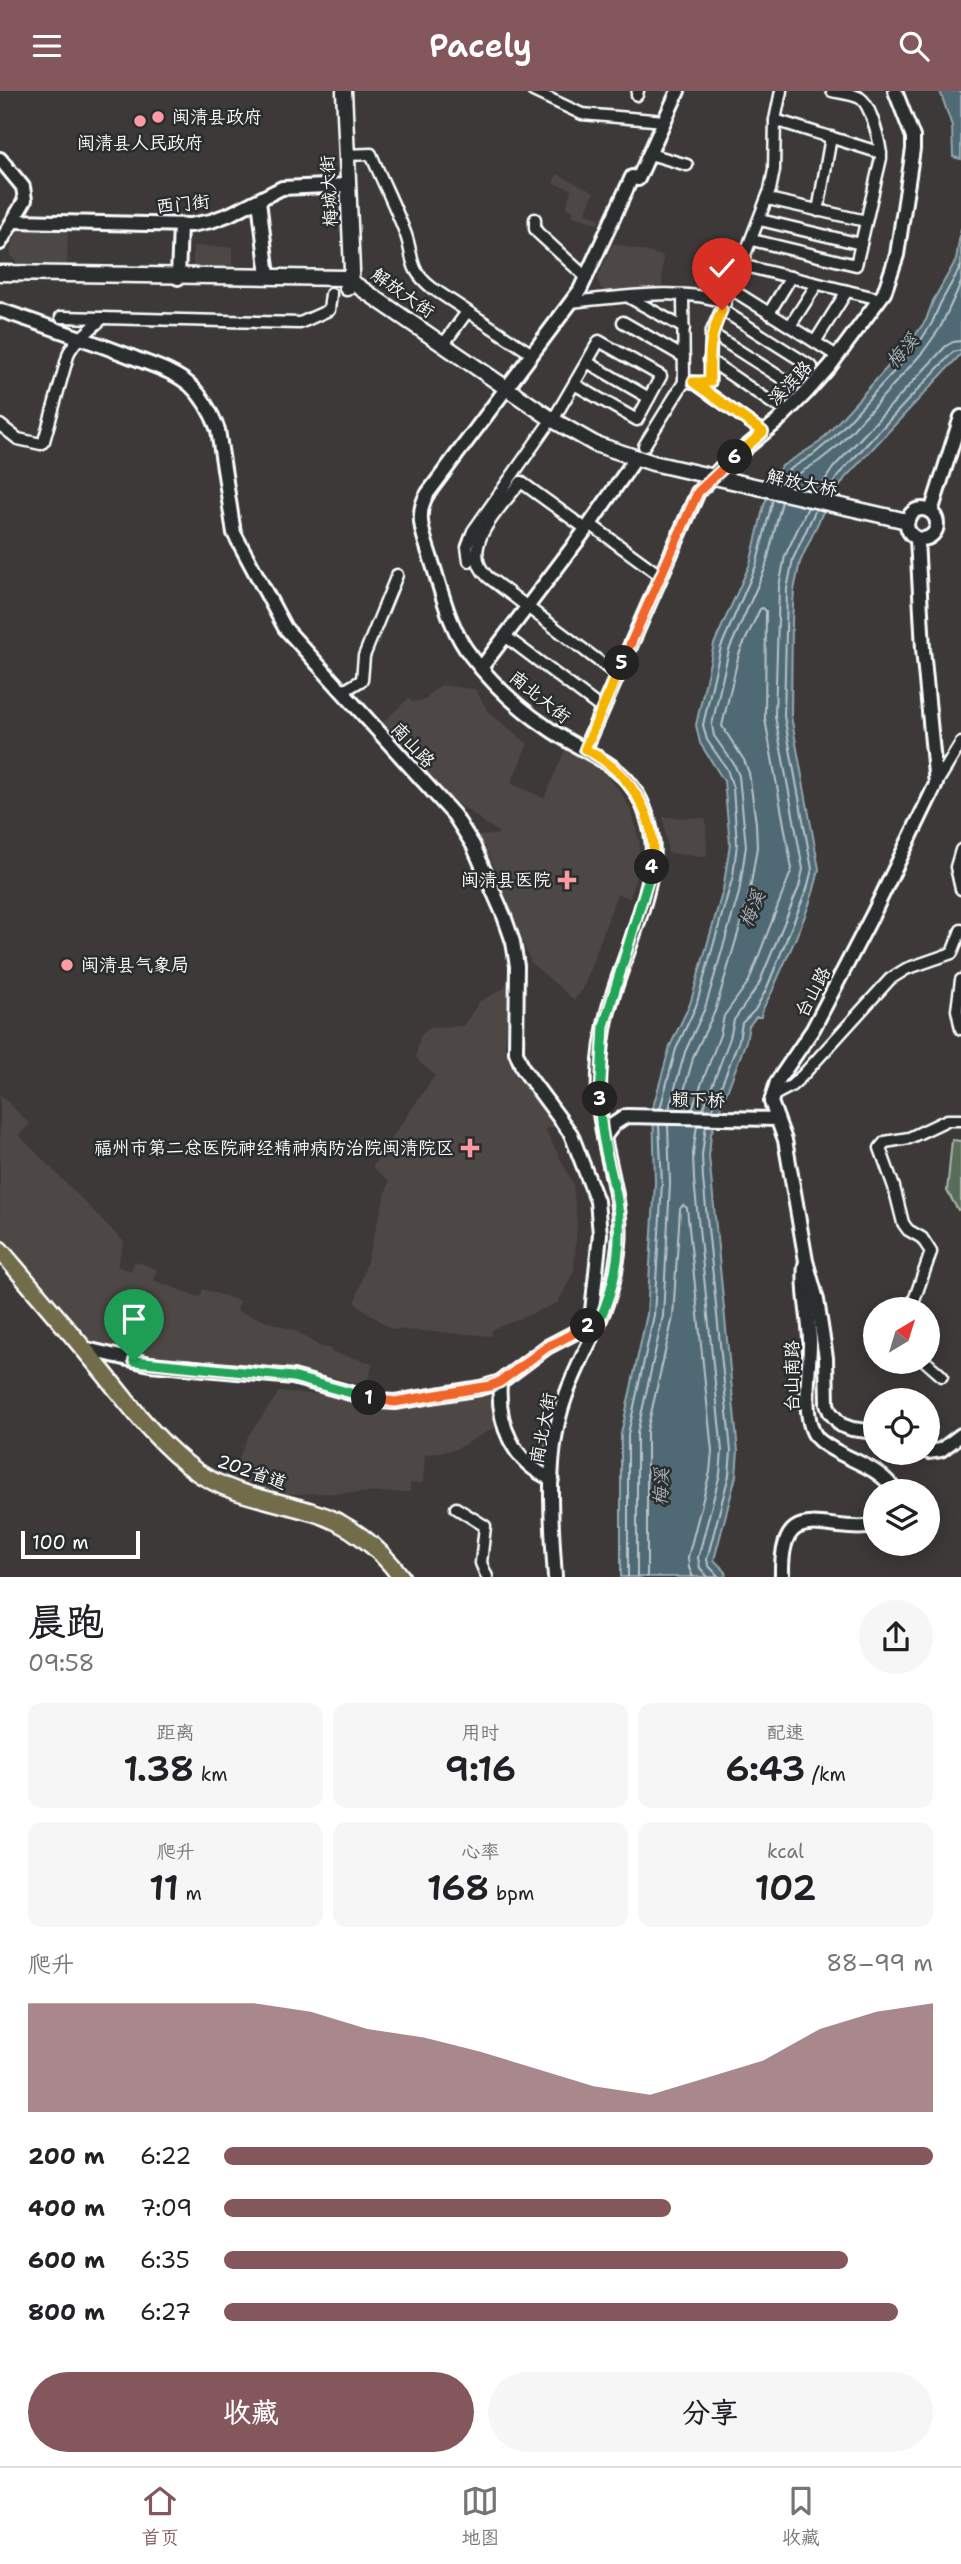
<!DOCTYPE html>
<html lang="zh">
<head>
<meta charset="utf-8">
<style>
  body { margin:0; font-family:"Shantell Sans","LXGW WenKai TC",sans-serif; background:#f6f6f6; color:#202124; height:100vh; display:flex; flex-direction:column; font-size:26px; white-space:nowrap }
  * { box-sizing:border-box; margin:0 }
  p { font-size:23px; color:#757577 }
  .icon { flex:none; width:38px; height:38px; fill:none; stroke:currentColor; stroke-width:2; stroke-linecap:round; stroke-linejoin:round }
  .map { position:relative; height:1486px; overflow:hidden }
  .drawer { display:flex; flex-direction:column; background:#fff; flex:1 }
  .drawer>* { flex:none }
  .needle { width:46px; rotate:38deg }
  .controls { position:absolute; left:863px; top:1206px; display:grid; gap:14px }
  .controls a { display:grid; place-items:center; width:77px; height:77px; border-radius:50%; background:#fff; box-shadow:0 4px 18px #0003; font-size:35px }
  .scale { position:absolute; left:21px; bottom:18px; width:119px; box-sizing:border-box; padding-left:7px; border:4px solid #fff; border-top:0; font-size:19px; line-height:24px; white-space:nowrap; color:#fff; -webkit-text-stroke:5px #2a2d2e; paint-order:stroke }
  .pin { position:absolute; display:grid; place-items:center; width:60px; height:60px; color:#fff; margin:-72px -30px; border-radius:50% 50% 50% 0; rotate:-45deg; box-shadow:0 0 7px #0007 }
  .pin .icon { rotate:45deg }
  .km { position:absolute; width:35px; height:35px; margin:-18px; border-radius:50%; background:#222; color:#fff; font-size:19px; line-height:35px; text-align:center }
  .round { display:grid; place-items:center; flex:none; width:74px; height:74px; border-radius:37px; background:#f6f6f6 }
  .head { display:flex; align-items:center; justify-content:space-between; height:119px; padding:0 28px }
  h1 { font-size:38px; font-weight:600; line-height:52px }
  .metrics { display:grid; grid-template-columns:repeat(3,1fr); gap:10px; height:119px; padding:7px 28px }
  .metrics div { display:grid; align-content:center; border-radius:14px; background:#f6f6f6; text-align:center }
  .metrics b { font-size:35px; font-weight:600 }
  .metrics small { font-size:19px; font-weight:400 }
  .metrics p { font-size:19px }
  .chart { height:196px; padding:14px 28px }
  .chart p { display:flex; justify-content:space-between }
  .chart svg { width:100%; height:126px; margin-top:7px; fill:#84575d; opacity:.7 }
  .action { display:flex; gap:14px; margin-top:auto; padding:14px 28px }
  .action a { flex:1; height:80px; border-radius:42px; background:#84575d; color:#fff; font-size:28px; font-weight:600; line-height:80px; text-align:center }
  .action a+a { background:#f6f6f6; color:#202124 }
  ul { padding:0 28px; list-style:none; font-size:23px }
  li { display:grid; grid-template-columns:112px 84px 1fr; align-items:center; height:52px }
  li i { height:18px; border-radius:9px; background:#84575d }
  header { display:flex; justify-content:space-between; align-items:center; height:91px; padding:0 28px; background:#84575d; color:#fff; font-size:32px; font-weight:600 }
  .tabs { display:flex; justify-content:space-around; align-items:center; height:98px; border-top:2px solid #e0e0e0; background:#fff; font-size:19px; color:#757577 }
  .tabs a { display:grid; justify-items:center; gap:4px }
  .tabs .on { color:#84575d }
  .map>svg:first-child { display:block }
</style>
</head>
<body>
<header><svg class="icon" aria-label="menu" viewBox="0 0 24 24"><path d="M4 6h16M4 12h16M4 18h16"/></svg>Pacely<svg class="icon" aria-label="search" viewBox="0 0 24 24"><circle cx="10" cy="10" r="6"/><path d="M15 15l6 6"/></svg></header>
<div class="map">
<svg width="961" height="1486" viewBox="0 0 961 1486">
  <rect width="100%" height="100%" fill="#3c3938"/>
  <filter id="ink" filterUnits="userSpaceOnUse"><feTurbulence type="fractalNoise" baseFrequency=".0143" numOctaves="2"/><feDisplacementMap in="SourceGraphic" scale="14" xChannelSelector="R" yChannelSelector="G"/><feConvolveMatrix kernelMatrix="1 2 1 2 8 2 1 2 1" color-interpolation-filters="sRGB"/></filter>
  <g filter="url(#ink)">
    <!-- built -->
    <g fill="#4d4644">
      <path d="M 557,83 L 594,101 L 586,121 L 600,128 L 598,133 L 573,125 L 573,119 L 566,117 L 571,98 L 553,92 Z"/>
      <path d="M 22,135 L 68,137 L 67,176 L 24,175 L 16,171 L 10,162 L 11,155 Z"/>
      <path d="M 613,152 L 663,165 L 662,200 L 613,203 L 602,198 L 597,189 Z"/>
      <path d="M 193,155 L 232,156 L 232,181 L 193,181 Z"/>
      <path d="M 441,594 L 475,598 L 489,621 L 528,653 L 511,692 L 544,707 L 565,659 L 593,673 L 607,685 L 620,700 L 632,721 L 640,753 L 637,782 L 630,807 L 617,803 L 583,898 L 574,909 L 531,872 L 494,775 L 479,745 L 500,743 L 449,706 L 382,632 L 409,607 L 412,611 L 428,608 L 428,604 Z"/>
      <path d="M 663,726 L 706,727 L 707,766 L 668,762 Z"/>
      <path d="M 511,882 L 505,955 L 515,984 L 558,1035 L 545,1038 L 573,1092 L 577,1133 L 574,1180 L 558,1212 L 492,1239 L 492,1245 L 391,1238 L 355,1212 L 389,1090 L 372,1076 L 435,984 L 420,972 L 416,965 L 420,945 L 431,936 L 463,935 L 479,911 L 504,897 Z"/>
      <path d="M 0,1003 L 30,1033 L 19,1044 L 124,1151 L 117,1175 L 131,1180 L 135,1170 L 157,1178 L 153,1189 L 200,1206 L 203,1198 L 240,1210 L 237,1220 L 296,1240 L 319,1255 L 331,1258 L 331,1261 L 373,1272 L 367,1295 L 312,1281 L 247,1275 L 199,1275 L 130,1263 L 93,1252 L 0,1146 Z"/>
      <path d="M 488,1300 L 499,1334 L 457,1358 L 425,1364 L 423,1392 L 410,1392 L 410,1401 L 286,1403 L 231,1386 L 248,1345 L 279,1301 L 344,1305 L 373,1315 L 386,1316 Z"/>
    </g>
    <!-- green -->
    <path fill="#596d59" stroke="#acb6ac" stroke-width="2" d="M 952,1049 L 961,1050 L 961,1117 L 958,1119 L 947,1100 Z"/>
    <!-- water -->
    <g fill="#4f6a74" stroke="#95a6ac" stroke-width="2">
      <path d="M 940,0 L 961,0 L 961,68 L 953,66 L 952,35 Z"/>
      <path d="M 961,137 L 961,263 L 845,387 L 822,423 L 800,471 L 794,499 L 792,530 L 791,625 L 819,778 C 811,819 790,858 774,896 C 770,907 762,915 761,926 L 756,926 L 749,935 L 746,950 L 711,1043 L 709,1065 L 738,1360 L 736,1385 L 714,1469 L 726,1481 L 725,1486 L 621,1486 L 621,1343 L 647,1223 L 655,1092 L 653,1016 L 670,955 L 690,913 L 723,799 L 730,753 L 724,690 L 700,652 L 696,634 L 714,553 L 750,473 L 764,414 L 776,382 L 782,375 L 820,351 L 911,250 L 926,229 L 933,210 L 956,169 Z"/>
    </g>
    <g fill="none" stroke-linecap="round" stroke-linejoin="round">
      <!-- shore -->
      <g stroke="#b9c3c7" stroke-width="2">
        <path d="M 779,392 L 787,380 L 814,363 L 833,347 L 917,255 L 932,232 L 940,213 L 961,175"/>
        <path d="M 788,394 L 792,387 L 819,370 L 839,354 L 923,261 L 940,237 L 961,192"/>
        <path d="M 817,401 L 833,377 L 946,255 L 953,251 L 961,250"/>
        <path d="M 826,403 L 840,382 L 953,261 L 961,259"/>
        <path d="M 660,1018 L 676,958 L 696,915 L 733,785 L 737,753 L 733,697 L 727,678 L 707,649 L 703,634 L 721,556 L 756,475 L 773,408"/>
        <path d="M 669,1018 L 685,961 L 705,917 L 739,802 L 746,755 L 739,685 L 734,673 L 714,645 L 712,634 L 729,559 L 765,478 L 782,410"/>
        <path d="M 679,1018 L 694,964 L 715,920 L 749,805 L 757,756 L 756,732 L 749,682 L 744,669 L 722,635 L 739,563 L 760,518 L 763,517 L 766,520 L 765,628 L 792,778 L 749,890 L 724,925 L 720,944 L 692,1018"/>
        <path d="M 703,1019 L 730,947 L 734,929 L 758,895 L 799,796 L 803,778 L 775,625 L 779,496 L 785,465 L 808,416"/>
        <path d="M 712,1019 L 739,949 L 742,932 L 755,919 L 766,899 L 807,798 L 812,778 L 784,625 L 787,498 L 793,468 L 816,418"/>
        <path d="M 697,1034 L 693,1063 L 694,1089 L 722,1360 L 720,1383 L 698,1467 L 700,1477 L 708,1486"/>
        <path d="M 706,1034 L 702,1064 L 703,1088 L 731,1360 L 729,1384 L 707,1468 L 708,1474 L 719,1486"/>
        <path d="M 628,1486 L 628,1343 L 654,1224 L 662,1092 L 659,1034"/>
        <path d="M 637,1486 L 637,1343 L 663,1225 L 670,1092 L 668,1034"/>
        <path d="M 647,1486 L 647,1340 L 673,1226 L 680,1118 L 683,1114 L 687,1117 L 712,1360 L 710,1381 L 688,1466 L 689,1477 L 693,1486"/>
      </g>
      <defs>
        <g id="minor">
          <path d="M 533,0 L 582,23 L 665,30"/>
          <path d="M 637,4 L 638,0"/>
          <path d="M 775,29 L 881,62"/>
          <path d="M 650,63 L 687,74"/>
          <path d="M 346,64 L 371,63 C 382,90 396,117 406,144 C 414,168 408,178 432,197 L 532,263"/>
          <path d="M 768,108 L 866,130"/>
          <path d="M 818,120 L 831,46"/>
          <path d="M 535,128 L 535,138 L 538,142 L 587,187"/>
          <path d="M 760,129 L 861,153"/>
          <path d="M 752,149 L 856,174 L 881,67 C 881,54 871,14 860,7 C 853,3 841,2 832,0"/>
          <path d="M 741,174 L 880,208"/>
          <path d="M 731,198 L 837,265"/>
          <path d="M 683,204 L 684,291"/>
          <path d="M 630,207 L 684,237"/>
          <path d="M 571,211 C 614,207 686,195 725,212"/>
          <path d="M 722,219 L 812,276"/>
          <path d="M 769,222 L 791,186"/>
          <path d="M 61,226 L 300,232 L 329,219 L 331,203"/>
          <path d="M 623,231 L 684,266"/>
          <path d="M 790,235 L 817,193"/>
          <path d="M 711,242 L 794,295"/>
          <path d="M 815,251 L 847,200"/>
          <path d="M 443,254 L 467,221"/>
          <path d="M 709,269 L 775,314"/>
          <path d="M 587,271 L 649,307"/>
          <path d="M 693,291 L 763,341"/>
          <path d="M 553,329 L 599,250 L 661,285 L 637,329 L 574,293"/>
          <path d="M 0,334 L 18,348 L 41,353 L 44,350 L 69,261 L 75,252 L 103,227"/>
          <path d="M 644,355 L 684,291 L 710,291 L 711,242 L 741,174 L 770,99 L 774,79 L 775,29 L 781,0"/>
          <path d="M 590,433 L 661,485"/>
          <path d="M 586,438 L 521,391 C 503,414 456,457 488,486 L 617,584"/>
          <path d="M 469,470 L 467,456 L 473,440 L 547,335"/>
          <path d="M 505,545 L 602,618"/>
          <path d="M 342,601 L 362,589 L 364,565 L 397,484"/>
          <path d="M 936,693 L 961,652"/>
          <path d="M 961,759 L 956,776 L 961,798"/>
          <path d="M 961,889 L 957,919 L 961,938"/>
          <path d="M 772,1005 L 791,995 L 802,985 L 890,888 L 906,878 L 952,862 L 961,839"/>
          <path d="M 911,1218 L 931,1161 L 922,1147 L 908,1139 L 903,1132 L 894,1096 L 880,1057 L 885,1051 L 909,1047 L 947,1029 L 961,1029"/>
          <path d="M 925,1270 L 942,1285"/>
          <path d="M 456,1417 L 485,1435 L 481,1472 L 487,1486"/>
        </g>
        <g id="tertiary">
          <path d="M 0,68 L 23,96 L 25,109 L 0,152"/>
          <path d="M 259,109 L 268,185"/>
          <path d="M 15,130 L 191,134 L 211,130 L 230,123 L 282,97 L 348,94"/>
          <path d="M 178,187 L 180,134"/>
          <path d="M 0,219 C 44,234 88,249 132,266 C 151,274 174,280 190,294 C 203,306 212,323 218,339 L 234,442 L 285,537 L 454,724 L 473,754 L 504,825 L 513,851 L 517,875 L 516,961 L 523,978 L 571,1043 L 597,1110 L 600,1143 L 590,1240"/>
          <circle cx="922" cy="433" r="15"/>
          <path d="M 931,421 L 961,326"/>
          <path d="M 481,577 L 590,433 L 631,374"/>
          <path d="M 585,658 L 698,401 L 720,378 L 778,330 L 805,303 L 830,275 L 884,202 L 897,164 L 913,58 L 913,46 L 895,0"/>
          <path d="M 604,1046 L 614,1033 L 626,1025 L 777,1028"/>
          <path d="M 805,1174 C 802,1200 809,1223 810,1249 C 811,1274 799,1330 819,1349 C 841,1368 880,1374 895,1400"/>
          <path d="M 82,1257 L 150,1273 L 293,1286 L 379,1310 L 395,1311 L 480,1297 L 500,1291 L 547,1256 L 595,1231"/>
          <path d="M 500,1291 C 497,1332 512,1371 552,1388"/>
          <path d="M 875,1341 L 852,1338 L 841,1334 L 830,1321 L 827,1313 L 826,1267 L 817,1209 L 806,1170 L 785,1049 L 771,1011 L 777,991 L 813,938 L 873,823 L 936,693 L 923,558 L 917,448"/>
          <path d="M 928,1361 L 941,1359 L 961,1344"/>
          <path d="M 555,1486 C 551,1427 545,1363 565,1307 C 577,1272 597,1242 608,1207 C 614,1191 617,1171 619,1154 C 623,1114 608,1074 602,1035 C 596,1005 599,969 604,939 C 613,882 663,795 651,741 C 636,670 594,671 545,635 C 517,616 492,592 471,565 C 450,539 442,502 432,471 C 425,448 413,424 428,402 L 580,199 L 632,86 L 638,88 L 678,0"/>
          <path d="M 782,1486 C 780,1403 826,1444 875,1435"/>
        </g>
        <g id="secondary">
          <path d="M 344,0 L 352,179 L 347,197"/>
          <path d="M 0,182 L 346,187 L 553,329 L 595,353 L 653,372 L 907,430"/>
        </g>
        <path id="primary" d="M 0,1159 C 34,1199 69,1240 103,1281 C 132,1317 159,1354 197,1381 C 231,1404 274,1409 312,1421 C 348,1431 380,1457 401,1486"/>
      </defs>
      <!-- minor casing -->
      <use href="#minor" stroke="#fff" stroke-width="15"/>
      <!-- tertiary casing -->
      <use href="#tertiary" stroke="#fff" stroke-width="18"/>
      <!-- secondary casing -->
      <use href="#secondary" stroke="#fff" stroke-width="19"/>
      <!-- primary casing -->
      <use href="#primary" stroke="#fff" stroke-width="21"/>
      <!-- minor -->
      <use href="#minor" stroke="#2a2d2e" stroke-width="10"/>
      <!-- tertiary -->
      <use href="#tertiary" stroke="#2a2d2e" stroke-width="12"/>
      <!-- secondary -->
      <use href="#secondary" stroke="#2a2d2e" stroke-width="14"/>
      <!-- primary -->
      <use href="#primary" stroke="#726c4b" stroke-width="16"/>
    </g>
  </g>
  <g fill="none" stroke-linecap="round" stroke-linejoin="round" filter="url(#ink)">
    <defs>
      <path id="split-1" d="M 134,1270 L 293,1286 L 369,1307"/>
      <path id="split-2" d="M 369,1307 L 395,1311 L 490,1295 L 500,1291 L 547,1256 L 588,1235"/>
      <path id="split-3" d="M 588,1235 L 599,1230 C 617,1192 624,1144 616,1103 C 609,1072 599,1040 600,1008"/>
      <path id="split-4" d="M 600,1008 L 604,935 L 652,776"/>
      <path id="split-5" d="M 622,572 L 585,658 C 629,680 659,725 652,776"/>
      <path id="split-6" d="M 622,572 L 698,401 L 735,366"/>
      <path id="split-7" d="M 722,219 C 709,246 709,262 710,291 L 693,291 L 763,341 L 735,366"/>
    </defs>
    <!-- split-1 casing -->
    <use href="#split-1" stroke="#fff" stroke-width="14"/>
    <!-- split-2 casing -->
    <use href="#split-2" stroke="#fff" stroke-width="14"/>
    <!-- split-3 casing -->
    <use href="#split-3" stroke="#fff" stroke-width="14"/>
    <!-- split-4 casing -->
    <use href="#split-4" stroke="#fff" stroke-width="14"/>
    <!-- split-5 casing -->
    <use href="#split-5" stroke="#fff" stroke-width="14"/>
    <!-- split-6 casing -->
    <use href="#split-6" stroke="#fff" stroke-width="14"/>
    <!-- split-7 casing -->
    <use href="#split-7" stroke="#fff" stroke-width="14"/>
    <!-- split-1 -->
    <use href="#split-1" stroke="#22a559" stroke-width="9"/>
    <!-- split-2 -->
    <use href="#split-2" stroke="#f0652b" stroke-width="9"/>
    <!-- split-3 -->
    <use href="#split-3" stroke="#22a559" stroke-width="9"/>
    <!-- split-4 -->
    <use href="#split-4" stroke="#22a559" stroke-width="9"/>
    <!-- split-5 -->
    <use href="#split-5" stroke="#f5b400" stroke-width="9"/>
    <!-- split-6 -->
    <use href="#split-6" stroke="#f0652b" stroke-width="9"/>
    <!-- split-7 -->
    <use href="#split-7" stroke="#f5b400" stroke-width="9"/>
  </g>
  <!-- markers -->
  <g fill="#ff9aa2" stroke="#2a2d2e" stroke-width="2.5">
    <circle cx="158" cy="26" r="7"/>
    <circle cx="140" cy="30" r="7"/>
    <path d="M563.5 778.5h7v7h7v7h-7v7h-7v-7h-7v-7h7z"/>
    <circle cx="67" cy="874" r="7"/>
    <path d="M466.5 1046.5h7v7h7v7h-7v7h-7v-7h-7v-7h7z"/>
  </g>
  <g text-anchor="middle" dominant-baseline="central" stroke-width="5" stroke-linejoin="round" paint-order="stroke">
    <!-- poi labels -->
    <g font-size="18" fill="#fff" stroke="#2a2d2e" text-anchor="start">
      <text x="172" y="26">闽清县政府</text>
      <text x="140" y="52" text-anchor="middle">闽清县人民政府</text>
      <text x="551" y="789" text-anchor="end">闽清县医院</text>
      <text x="81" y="874">闽清县气象局</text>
      <text x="454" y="1057" text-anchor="end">福州市第二总医院神经精神病防治院闽清院区</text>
    </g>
    <!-- street labels -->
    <g font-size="18" fill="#fff" stroke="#2a2d2e">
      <text transform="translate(329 100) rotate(-93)">梅城大街</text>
      <text transform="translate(183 113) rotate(-6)">西门街</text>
      <text transform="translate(403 202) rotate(35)">解放大街</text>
      <text transform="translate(790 292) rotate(-46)">溪滨路</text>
      <text transform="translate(802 392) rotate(12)">解放大桥</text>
      <text transform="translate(540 606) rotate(39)">南北大街</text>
      <text transform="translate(413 654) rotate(47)">南山路</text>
      <text transform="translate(813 901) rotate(-62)">台山路</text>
      <text transform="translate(698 1009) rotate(1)">赖下桥</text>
      <text transform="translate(792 1285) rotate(-90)">台山南路</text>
      <text transform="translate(543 1337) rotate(-79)">南北大街</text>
      <text transform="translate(252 1381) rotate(19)">202省道</text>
    </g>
    <!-- water labels -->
    <g font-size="19" font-style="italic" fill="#a7b4ba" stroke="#2a2d2e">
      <text transform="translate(902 260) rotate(-49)">梅溪</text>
      <text transform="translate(752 818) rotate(-68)">梅溪</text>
      <text transform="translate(661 1396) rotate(-88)">梅溪</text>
    </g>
  </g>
</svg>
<div class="controls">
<a><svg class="needle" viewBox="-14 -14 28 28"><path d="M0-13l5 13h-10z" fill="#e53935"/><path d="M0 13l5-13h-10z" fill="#757577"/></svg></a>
<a><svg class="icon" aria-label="locate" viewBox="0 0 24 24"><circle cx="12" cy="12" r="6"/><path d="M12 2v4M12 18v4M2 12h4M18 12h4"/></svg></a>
<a><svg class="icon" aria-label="layers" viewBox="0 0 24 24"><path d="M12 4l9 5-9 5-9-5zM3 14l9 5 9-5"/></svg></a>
</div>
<div class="scale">100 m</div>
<div class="pin" style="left:134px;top:1270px;background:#1e9e55"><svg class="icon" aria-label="arrive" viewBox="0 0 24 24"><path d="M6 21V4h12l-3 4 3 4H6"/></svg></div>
<div class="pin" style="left:722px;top:219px;background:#d93025"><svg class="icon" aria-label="check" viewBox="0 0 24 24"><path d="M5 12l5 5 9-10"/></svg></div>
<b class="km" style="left:369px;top:1307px">1</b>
<b class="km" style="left:588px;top:1235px">2</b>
<b class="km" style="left:600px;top:1008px">3</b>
<b class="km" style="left:652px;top:776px">4</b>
<b class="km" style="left:622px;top:572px">5</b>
<b class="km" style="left:735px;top:366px">6</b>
</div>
<section class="drawer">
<div class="head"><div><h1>晨跑</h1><p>09:58</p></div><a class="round"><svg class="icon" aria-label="share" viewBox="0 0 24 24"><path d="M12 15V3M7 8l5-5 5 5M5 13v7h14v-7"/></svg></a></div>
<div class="metrics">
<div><p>距离</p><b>1.38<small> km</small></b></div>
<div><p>用时</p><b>9:16</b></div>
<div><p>配速</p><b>6:43<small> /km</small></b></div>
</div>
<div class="metrics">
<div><p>爬升</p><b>11<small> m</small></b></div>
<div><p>心率</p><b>168<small> bpm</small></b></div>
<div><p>kcal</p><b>102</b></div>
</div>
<div class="chart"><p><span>爬升</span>88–99 m</p>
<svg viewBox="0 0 160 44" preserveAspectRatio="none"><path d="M0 44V6L10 6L20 6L30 6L40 6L50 9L60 15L70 18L80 23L90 29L100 35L110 38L120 32L130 26L140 15L150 9L160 6V44z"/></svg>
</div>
<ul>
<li><b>200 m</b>6:22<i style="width:100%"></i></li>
<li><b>400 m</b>7:09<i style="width:63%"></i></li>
<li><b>600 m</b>6:35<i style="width:88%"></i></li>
<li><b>800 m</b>6:27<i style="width:95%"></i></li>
</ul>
<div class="action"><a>收藏</a><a>分享</a></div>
</section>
<nav class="tabs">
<a class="on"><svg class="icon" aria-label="home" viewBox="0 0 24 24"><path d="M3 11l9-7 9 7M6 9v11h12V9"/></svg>首页</a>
<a><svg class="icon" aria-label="map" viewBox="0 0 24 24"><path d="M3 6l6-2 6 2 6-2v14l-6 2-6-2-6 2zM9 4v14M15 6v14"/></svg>地图</a>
<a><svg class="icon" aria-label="saved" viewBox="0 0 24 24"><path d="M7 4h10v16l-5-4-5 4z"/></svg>收藏</a>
</nav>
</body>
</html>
